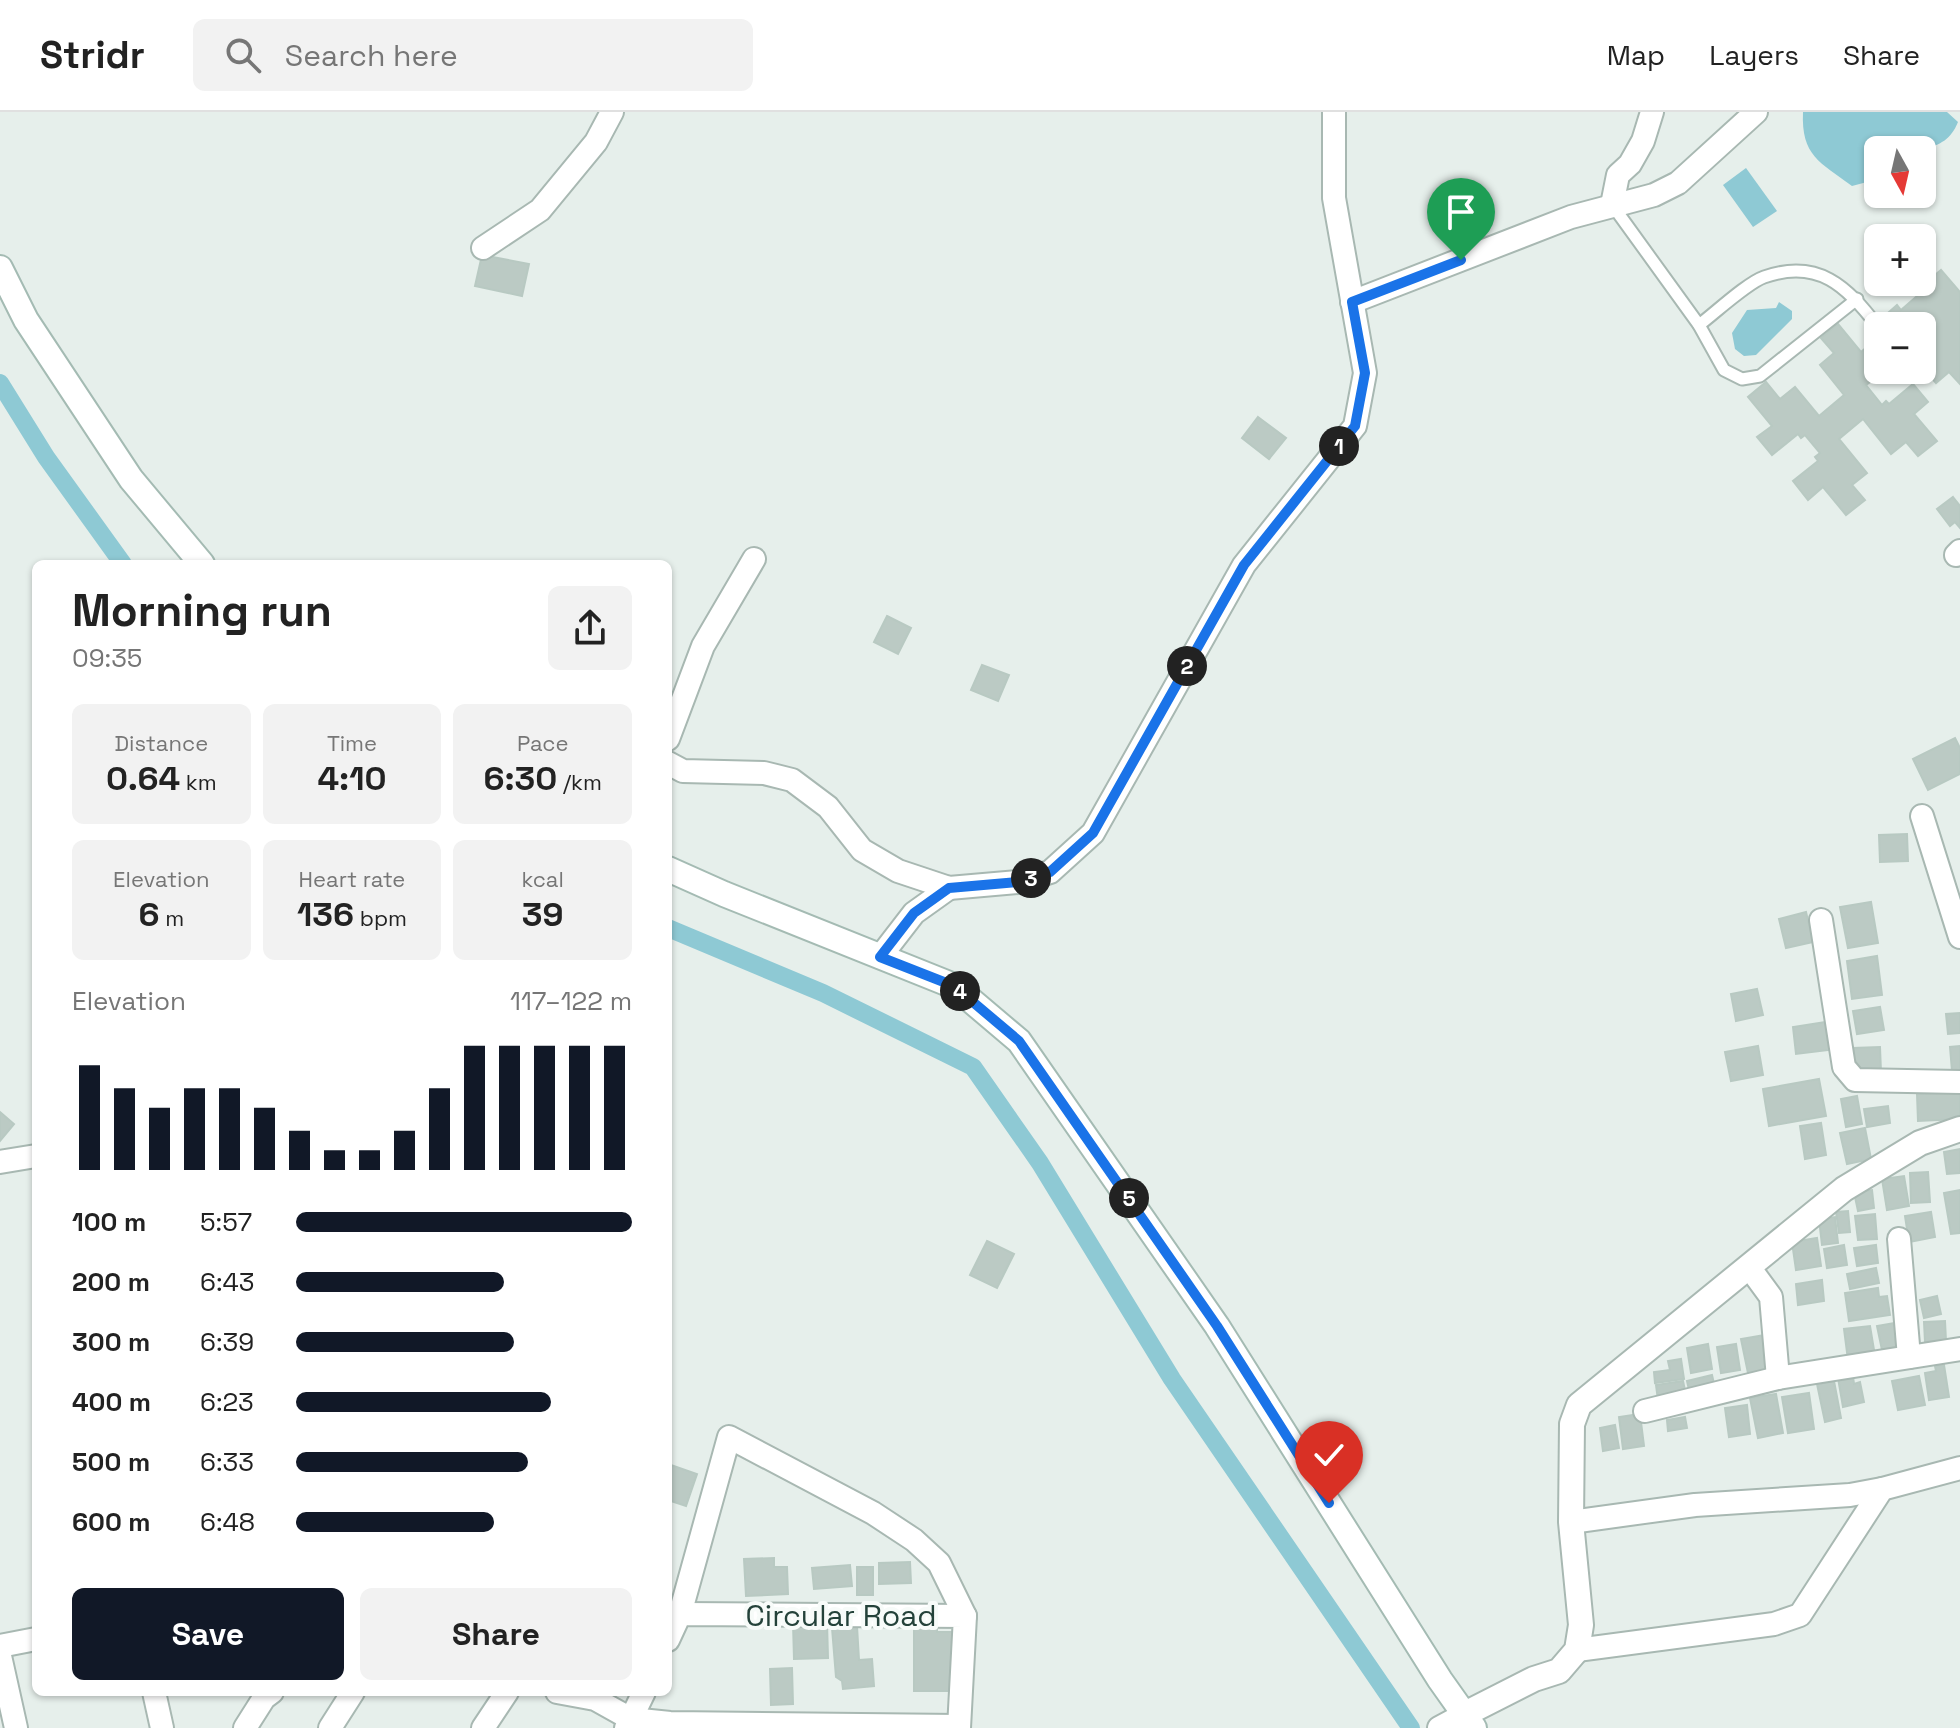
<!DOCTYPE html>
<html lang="en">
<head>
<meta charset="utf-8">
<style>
  body { margin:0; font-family:"Space Grotesk",sans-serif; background:#f2f2f2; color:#222; height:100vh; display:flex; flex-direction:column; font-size:30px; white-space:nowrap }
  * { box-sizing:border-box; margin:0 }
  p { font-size:26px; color:#767676 }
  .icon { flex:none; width:44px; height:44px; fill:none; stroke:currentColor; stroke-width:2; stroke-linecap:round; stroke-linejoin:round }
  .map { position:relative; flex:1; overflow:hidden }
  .drawer { position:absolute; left:32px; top:448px; width:640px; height:1136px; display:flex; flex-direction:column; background:#fff; border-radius:12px; box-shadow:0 2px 6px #0004 }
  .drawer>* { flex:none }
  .needle { width:52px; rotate:172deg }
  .buttons { position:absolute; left:1864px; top:24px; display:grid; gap:16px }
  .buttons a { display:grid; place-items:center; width:72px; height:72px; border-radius:12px; background:#fff; box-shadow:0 2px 6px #0004; font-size:40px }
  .pin { position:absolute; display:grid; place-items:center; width:68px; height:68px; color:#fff; margin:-82px -34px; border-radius:50% 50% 50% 0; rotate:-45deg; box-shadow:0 0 8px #0007 }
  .pin .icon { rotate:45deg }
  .km { position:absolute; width:40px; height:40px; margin:-20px; border-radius:50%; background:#222; color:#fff; font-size:22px; line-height:40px; text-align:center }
  .round { display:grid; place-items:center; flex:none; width:84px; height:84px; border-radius:12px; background:#f2f2f2 }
  .headline { display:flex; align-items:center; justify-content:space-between; height:136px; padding:0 40px }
  h1 { font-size:44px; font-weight:800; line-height:60px }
  .stats { display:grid; grid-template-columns:repeat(3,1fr); gap:12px; height:136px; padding:8px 40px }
  .stats div { display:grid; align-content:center; border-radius:12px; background:#f2f2f2; text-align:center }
  .stats b { font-size:34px; font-weight:800 }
  .stats small { font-size:22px; font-weight:400 }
  .stats p { font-size:22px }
  .chart { height:224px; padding:16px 40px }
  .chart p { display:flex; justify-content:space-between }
  .chart svg { width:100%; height:144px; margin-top:8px; stroke:#111827; stroke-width:6 }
  .action { display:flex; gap:16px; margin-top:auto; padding:16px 40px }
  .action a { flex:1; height:92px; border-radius:12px; background:#111827; color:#fff; font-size:32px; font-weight:800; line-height:92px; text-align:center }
  .action a+a { background:#f2f2f2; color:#222 }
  ul { padding:0 40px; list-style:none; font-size:26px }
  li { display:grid; grid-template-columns:128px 96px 1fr; align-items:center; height:60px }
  li i { height:20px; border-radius:10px; background:#111827 }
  header { display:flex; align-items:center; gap:48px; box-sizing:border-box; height:112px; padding:0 40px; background:#fff; border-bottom:2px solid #e0e0e0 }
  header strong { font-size:38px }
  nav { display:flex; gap:44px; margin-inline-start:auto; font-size:28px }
  .search { width:560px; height:72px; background:#f2f2f2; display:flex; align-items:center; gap:20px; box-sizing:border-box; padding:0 28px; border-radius:12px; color:#767676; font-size:30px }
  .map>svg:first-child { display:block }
</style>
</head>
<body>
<header>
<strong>Stridr</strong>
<div class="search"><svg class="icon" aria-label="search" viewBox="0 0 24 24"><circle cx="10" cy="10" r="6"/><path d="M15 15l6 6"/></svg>Search here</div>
<nav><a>Map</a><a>Layers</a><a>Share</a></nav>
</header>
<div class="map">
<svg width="1960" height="1616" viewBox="0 0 1960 1616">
  <rect width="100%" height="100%" fill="#e6efeb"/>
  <!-- water -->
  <g fill="#8ec9d4">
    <path d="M 1803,0 L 1947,0 L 1958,10 C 1951,27 1941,33 1923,37 L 1910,28 L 1904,30 L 1902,38 L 1878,38 L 1878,74 L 1867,70 L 1852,74 C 1820,50 1801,44 1803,0 Z"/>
    <path d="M 1746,56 L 1777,99 L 1753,115 L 1723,73 Z"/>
    <path d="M 1779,190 L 1792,199 L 1792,207 L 1756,243 L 1744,244 L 1735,237 L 1732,221 L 1747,198 L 1776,196 Z"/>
  </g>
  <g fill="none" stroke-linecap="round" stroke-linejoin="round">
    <!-- canal -->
    <g stroke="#8ec9d4" stroke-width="18">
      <path d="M 0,271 L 46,345 L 123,452"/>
      <path d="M 668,816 L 823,881 L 973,955 L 1040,1051 L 1172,1267 L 1411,1616"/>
    </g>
  </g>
  <!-- building -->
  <g fill="#bbcac4" stroke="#b8c9c2" stroke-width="2">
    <path d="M 482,143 L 529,152 L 522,184 L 475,174 Z"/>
    <path d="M 1941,158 L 1960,180 L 1960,272 L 1949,260 L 1936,271 L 1922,255 L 1922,214 L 1887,214 L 1881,207 L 1897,193 L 1901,198 L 1924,178 L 1921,175 Z"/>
    <path d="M 1838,212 L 1861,240 L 1875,228 L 1878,231 L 1878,255 L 1866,265 L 1870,270 L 1866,273 L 1882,293 L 1886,289 L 1889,292 L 1913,272 L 1928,290 L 1914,302 L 1937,329 L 1918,344 L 1906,330 L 1891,342 L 1863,307 L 1839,327 L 1867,361 L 1852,373 L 1865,388 L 1846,403 L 1823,375 L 1808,388 L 1793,369 L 1818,349 L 1815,345 L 1820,341 L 1805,323 L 1801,326 L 1798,322 L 1772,343 L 1757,325 L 1772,314 L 1748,285 L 1766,270 L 1780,287 L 1795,275 L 1819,304 L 1844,283 L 1820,253 L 1834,241 L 1821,226 Z"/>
    <path d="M 1258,305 L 1286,326 L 1269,347 L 1242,326 Z"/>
    <path d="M 1953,385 L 1960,394 L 1960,416 L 1955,410 L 1950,414 L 1937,397 Z"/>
    <path d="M 887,504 L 911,516 L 898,542 L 874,530 Z"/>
    <path d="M 982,553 L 1009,563 L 998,589 L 971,578 Z"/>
    <path d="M 1955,626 L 1960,636 L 1960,662 L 1928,678 L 1913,647 Z"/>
    <path d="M 1907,722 L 1908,749 L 1880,750 L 1879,723 Z"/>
    <path d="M 1871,790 L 1878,831 L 1848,836 L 1840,795 Z"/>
    <path d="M 1806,800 L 1813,830 L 1786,836 L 1779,807 Z"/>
    <path d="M 1877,844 L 1882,883 L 1852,887 L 1847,849 Z"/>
    <path d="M 1757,877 L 1763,903 L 1736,909 L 1731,882 Z"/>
    <path d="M 1880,895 L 1884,918 L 1857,922 L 1853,899 Z"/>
    <path d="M 1960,901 L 1960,921 L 1948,922 L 1946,902 Z"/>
    <path d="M 1826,910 L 1829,938 L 1796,942 L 1793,915 Z"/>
    <path d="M 1758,934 L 1763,963 L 1731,969 L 1725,940 Z"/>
    <path d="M 1960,934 L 1960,959 L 1952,959 L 1950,935 Z"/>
    <path d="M 1880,935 L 1881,960 L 1855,961 L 1853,936 Z"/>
    <path d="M 1819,967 L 1826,1004 L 1769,1014 L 1763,977 Z"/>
    <path d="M 1960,980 L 1960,1007 L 1918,1009 L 1917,982 Z"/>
    <path d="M 1857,984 L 1862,1012 L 1846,1015 L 1841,987 Z"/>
    <path d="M 1888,994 L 1890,1011 L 1867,1015 L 1864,997 Z"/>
    <path d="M 0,1000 L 14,1012 L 0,1029 Z"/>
    <path d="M 1821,1011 L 1826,1043 L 1805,1047 L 1800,1014 Z"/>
    <path d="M 1865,1016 L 1871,1047 L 1847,1052 L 1840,1021 Z"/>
    <path d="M 1960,1037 L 1960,1061 L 1947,1062 L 1944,1040 Z"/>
    <path d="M 1928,1060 L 1930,1090 L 1911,1091 L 1910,1061 Z"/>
    <path d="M 1904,1064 L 1909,1094 L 1887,1098 L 1882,1067 Z"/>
    <path d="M 1872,1078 L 1874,1096 L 1858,1099 L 1854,1080 Z"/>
    <path d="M 1960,1078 L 1960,1121 L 1951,1122 L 1944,1081 Z"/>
    <path d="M 1848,1099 L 1850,1120 L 1839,1121 L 1836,1100 Z"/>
    <path d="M 1931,1100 L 1935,1125 L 1909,1130 L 1905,1104 Z"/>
    <path d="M 1875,1102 L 1877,1127 L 1858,1128 L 1855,1104 Z"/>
    <path d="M 1835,1105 L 1838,1131 L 1822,1133 L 1819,1107 Z"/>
    <path d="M 1817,1126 L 1821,1154 L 1796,1158 L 1792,1130 Z"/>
    <path d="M 987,1129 L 1014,1142 L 997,1176 L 970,1163 Z"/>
    <path d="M 1844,1133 L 1847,1153 L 1827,1156 L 1824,1137 Z"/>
    <path d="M 1876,1133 L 1878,1151 L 1857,1154 L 1854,1136 Z"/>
    <path d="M 1876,1156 L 1879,1171 L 1850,1177 L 1847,1162 Z"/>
    <path d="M 1822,1168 L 1824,1189 L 1798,1193 L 1796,1172 Z"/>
    <path d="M 1878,1176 L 1879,1185 L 1887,1184 L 1890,1203 L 1849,1209 L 1845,1181 Z"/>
    <path d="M 1937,1184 L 1941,1202 L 1924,1206 L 1920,1188 Z"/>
    <path d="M 1945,1209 L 1946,1229 L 1925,1230 L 1924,1210 Z"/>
    <path d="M 1895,1211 L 1900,1235 L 1882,1238 L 1877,1214 Z"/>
    <path d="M 1870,1214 L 1875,1244 L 1848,1248 L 1844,1217 Z"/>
    <path d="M 1765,1223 L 1772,1257 L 1748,1261 L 1741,1227 Z"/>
    <path d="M 1708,1232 L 1712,1257 L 1691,1261 L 1687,1236 Z"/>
    <path d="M 1736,1232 L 1740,1258 L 1721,1261 L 1717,1235 Z"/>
    <path d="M 1681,1247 L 1684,1267 L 1655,1271 L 1654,1260 L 1670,1258 L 1668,1249 Z"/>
    <path d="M 1944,1253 L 1949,1285 L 1929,1288 L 1925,1261 L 1936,1259 L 1935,1254 Z"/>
    <path d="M 1712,1263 L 1715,1276 L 1690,1282 L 1687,1269 Z"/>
    <path d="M 1853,1264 L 1854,1272 L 1860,1270 L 1864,1290 L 1843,1295 L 1838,1266 Z"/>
    <path d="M 1919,1264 L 1925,1293 L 1898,1298 L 1892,1269 Z"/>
    <path d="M 1683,1269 L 1686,1283 L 1658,1288 L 1656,1273 Z"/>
    <path d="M 1834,1269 L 1841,1306 L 1825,1310 L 1817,1272 Z"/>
    <path d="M 1809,1281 L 1814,1317 L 1788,1321 L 1782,1285 Z"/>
    <path d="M 1776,1282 L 1783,1321 L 1758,1326 L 1750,1286 Z"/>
    <path d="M 1747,1293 L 1750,1322 L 1729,1325 L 1725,1296 Z"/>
    <path d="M 1640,1302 L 1644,1334 L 1623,1337 L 1619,1305 Z"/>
    <path d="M 1685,1305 L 1687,1316 L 1668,1319 L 1667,1308 Z"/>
    <path d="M 1615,1313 L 1619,1336 L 1603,1339 L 1600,1316 Z"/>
    <path d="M 668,1352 L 697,1362 L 686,1394 L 668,1388 Z"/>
    <path d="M 774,1446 L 774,1455 L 787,1455 L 788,1482 L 746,1484 L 744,1447 Z"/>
    <path d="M 910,1450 L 911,1471 L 879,1472 L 879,1451 Z"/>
    <path d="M 850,1453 L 852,1474 L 814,1477 L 812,1456 Z"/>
    <rect x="857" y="1455" width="16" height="28"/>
    <path d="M 827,1510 L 828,1546 L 794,1547 L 793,1511 Z"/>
    <path d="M 914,1511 L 937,1511 L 937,1520 L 953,1520 L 953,1579 L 914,1579 Z"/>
    <path d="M 857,1514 L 859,1548 L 872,1547 L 874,1574 L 843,1577 L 842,1569 L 836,1565 L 832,1516 Z"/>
    <path d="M 792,1556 L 793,1592 L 771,1593 L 770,1557 Z"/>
  </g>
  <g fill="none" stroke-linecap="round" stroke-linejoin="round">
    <defs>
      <g id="service">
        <path d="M 1613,94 L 1699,213 L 1724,258 L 1742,267 L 1760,264 L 1857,187"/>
        <path d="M 1699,213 C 1715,201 1747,171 1764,165 C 1818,146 1847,174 1878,215"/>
      </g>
      <g id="minor">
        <path d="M 1612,93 L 1618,63 L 1630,52 L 1643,29 L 1652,0"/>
        <path d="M 483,136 L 540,98 L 596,30 L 612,0"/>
        <path d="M 1352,190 L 1571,105 L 1654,83 L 1678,71 L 1756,0"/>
        <path d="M 1956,443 L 1960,439"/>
        <path d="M 668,627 L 703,534 L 754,447"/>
        <path d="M 668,651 L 683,659 L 764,661 L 792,668 L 828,695 L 862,738 L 898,759 L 949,776 L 1018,770 L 1050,760 L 1093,721 L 1244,453 L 1355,314 L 1365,261 L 1334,86 L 1334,0"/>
        <path d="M 1922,704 L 1960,825"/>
        <path d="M 1821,808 L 1844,955 L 1855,968 L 1960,970"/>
        <path d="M 880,845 L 914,801 L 949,776"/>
        <path d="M 0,1050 L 36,1044"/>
        <path d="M 1899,1127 L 1909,1245"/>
        <path d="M 1749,1155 L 1771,1185 L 1778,1266"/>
        <path d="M 1645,1299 L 1778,1266 L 1960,1237"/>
        <path d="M 1571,1410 L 1695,1393 L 1850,1383 L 1882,1377"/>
        <path d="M 680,1502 L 729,1325 L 873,1401 L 914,1428 L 939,1451 L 965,1504"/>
        <path d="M 668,1528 L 680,1502 L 965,1504 L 959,1616"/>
        <path d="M 0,1534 L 36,1527"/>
        <path d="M 1577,1538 L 1774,1512 L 1800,1503 L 1882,1377 L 1960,1356"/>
        <path d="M 0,1544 L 16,1616"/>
        <path d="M 154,1580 L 162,1616"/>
        <path d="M 557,1580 L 595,1587 L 631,1607 L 644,1580"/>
        <path d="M 245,1616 L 264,1586 L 272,1580"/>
        <path d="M 330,1616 L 353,1580"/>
        <path d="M 483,1616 L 507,1580"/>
        <path d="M 626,1616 L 631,1607 L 670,1611 L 959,1614"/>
        <path d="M 1439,1616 L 1465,1602"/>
      </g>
      <path id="tertiary" d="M 1465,1602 L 1534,1567 L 1559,1559 L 1577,1538 L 1581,1513 L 1571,1410 L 1572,1312 L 1579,1293 L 1844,1077 L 1920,1031 L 1960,1017"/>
      <g id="secondary">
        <path d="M 0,156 L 26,208 L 131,367 L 202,452"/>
        <path d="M 668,757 L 724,782 L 954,874 L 1019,929 L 1217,1214 L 1440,1568 L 1474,1616"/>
      </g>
    </defs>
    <!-- service casing -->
    <use href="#service" stroke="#a8b8b2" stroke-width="15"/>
    <!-- minor casing -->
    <use href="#minor" stroke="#a8b8b2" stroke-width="26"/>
    <!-- tertiary casing -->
    <use href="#tertiary" stroke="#a8b8b2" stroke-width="28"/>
    <!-- secondary casing -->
    <use href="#secondary" stroke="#a4bbb3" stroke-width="28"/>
    <!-- service -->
    <use href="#service" stroke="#fff" stroke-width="11"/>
    <!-- minor -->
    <use href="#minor" stroke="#fff" stroke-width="22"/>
    <!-- tertiary -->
    <use href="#tertiary" stroke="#fff" stroke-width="24"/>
    <!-- secondary -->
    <use href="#secondary" stroke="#fff" stroke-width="24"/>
  </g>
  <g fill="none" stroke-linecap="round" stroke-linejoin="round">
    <defs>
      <path id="route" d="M 1329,1391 L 1217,1214 L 1019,929 L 954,874 L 880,845 L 914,801 L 949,776 L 1018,770 L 1050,760 L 1093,721 L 1244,453 L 1355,314 L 1365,261 L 1352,190 L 1461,148"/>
    </defs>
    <!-- route casing -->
    <use href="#route" stroke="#fff" stroke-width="16"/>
    <!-- route -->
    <use href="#route" stroke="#1a73e8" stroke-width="10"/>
  </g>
  <g text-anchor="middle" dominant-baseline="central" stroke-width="8" stroke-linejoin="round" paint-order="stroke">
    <!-- street labels -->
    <g font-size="30" fill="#24423a" stroke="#f7fbf9">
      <text x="841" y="1503">Circular Road</text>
    </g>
  </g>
</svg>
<div class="buttons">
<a><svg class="needle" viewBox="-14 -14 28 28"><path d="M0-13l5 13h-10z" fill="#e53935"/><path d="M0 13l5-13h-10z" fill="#767676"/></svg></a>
<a>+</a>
<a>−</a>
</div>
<div class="pin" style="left:1461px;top:148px;background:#1e9e55"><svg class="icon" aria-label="arrive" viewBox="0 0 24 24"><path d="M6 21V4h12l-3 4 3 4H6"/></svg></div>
<div class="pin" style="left:1329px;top:1391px;background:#d93025"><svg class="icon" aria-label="check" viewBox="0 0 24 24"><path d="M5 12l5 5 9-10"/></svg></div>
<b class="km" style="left:1339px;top:334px">1</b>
<b class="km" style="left:1187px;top:554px">2</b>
<b class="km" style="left:1031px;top:766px">3</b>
<b class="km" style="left:960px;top:879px">4</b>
<b class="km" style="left:1129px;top:1086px">5</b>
<section class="drawer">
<div class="headline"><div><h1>Morning run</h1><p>09:35</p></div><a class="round"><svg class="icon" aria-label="share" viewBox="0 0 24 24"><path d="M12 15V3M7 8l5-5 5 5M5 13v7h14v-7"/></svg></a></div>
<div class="stats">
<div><p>Distance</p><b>0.64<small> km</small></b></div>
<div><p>Time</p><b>4:10</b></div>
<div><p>Pace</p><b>6:30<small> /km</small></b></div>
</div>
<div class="stats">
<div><p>Elevation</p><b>6<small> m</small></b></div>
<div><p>Heart rate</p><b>136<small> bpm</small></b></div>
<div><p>kcal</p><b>39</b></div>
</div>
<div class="chart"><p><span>Elevation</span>117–122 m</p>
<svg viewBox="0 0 160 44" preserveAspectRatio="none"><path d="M5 44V12M15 44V19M25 44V25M35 44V19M45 44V19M55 44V25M65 44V32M75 44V38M85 44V38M95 44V32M105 44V19M115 44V6M125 44V6M135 44V6M145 44V6M155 44V6"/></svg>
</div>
<ul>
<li><b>100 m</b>5:57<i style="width:100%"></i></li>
<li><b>200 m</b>6:43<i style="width:62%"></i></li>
<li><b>300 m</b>6:39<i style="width:65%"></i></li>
<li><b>400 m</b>6:23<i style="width:76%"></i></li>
<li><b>500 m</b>6:33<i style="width:69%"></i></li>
<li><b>600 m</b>6:48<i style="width:59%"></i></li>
</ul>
<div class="action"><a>Save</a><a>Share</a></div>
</section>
</div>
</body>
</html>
